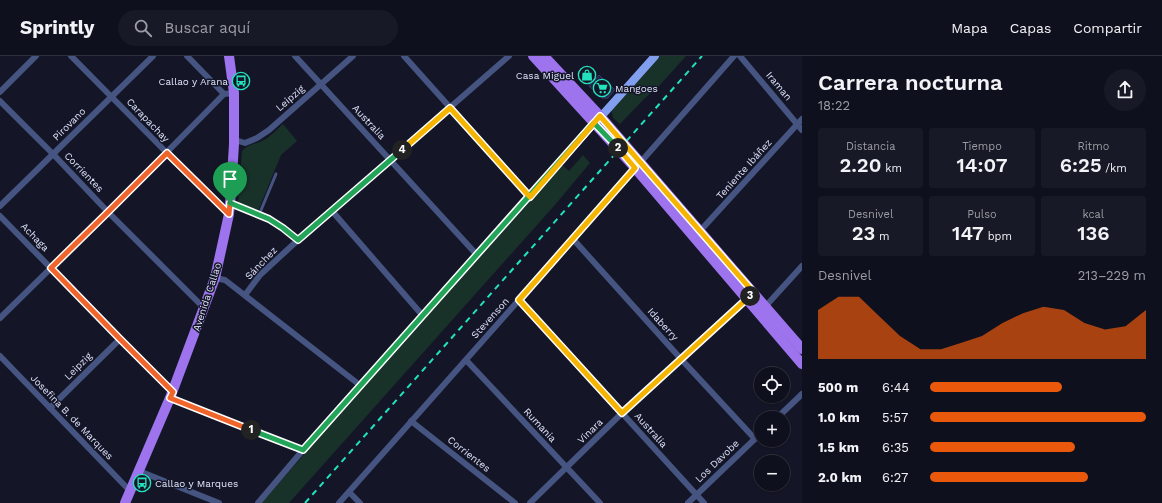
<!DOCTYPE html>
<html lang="es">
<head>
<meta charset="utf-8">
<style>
  body { margin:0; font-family:"Work Sans",sans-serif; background:#181926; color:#f1f3f6; height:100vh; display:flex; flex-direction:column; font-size:15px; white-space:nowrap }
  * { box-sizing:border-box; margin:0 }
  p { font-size:13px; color:#9b9da4 }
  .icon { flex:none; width:22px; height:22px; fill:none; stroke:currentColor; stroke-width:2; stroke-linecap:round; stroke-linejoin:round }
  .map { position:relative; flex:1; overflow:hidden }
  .details { display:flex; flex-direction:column; background:#0f101d; width:360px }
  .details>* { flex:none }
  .fabs { position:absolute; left:754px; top:311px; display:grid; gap:8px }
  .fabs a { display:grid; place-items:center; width:36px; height:36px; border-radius:50%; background:#0f101d; box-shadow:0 1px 3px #0004,0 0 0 1px #2f303b; font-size:20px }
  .pin { position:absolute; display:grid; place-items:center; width:34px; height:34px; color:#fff; margin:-41px -17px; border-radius:50% 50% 50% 0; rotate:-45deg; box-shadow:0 0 4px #0007 }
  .pin .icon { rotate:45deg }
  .km { position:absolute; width:20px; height:20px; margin:-10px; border-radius:50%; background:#222; color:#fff; font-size:11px; line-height:20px; text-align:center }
  .round { display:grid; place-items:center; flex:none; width:42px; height:42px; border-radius:21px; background:#181926 }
  .head { display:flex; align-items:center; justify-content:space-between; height:68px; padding:0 16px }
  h1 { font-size:22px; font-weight:600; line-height:30px }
  .metrics { display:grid; grid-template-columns:repeat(3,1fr); gap:6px; height:68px; padding:4px 16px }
  .metrics div { display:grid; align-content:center; border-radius:4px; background:#181926; text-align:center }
  .metrics b { font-size:20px; font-weight:600 }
  .metrics small { font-size:11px; font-weight:400 }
  .metrics p { font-size:11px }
  .chart { height:112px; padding:8px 16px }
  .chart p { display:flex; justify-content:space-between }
  .chart svg { width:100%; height:72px; margin-top:4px; fill:#ea580c; opacity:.7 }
  ul { padding:0 16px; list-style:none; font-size:13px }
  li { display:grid; grid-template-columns:64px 48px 1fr; align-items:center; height:30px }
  li i { height:10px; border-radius:5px; background:#ea580c }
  header { display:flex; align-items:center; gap:24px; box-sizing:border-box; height:56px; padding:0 20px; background:#0f101d; border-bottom:1px solid #2f303b }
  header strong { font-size:19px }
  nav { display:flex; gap:22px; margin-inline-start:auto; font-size:14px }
  .search { width:280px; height:36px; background:#181926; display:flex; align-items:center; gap:10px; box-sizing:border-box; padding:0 14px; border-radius:22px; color:#9b9da4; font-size:15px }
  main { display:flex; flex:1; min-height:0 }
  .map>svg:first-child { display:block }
</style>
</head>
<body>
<header>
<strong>Sprintly</strong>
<div class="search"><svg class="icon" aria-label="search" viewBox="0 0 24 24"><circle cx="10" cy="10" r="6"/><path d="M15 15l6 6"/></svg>Buscar aquí</div>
<nav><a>Mapa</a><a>Capas</a><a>Compartir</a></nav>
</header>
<main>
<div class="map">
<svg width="802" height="447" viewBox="0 0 802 447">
  <rect width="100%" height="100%" fill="#141627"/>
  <!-- green -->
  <g fill="#183129">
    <path d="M 660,0 L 686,0 L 659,30 L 645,42 L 620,68 L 613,62 L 611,53 Z"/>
    <path d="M 283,68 L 297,85 L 281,99 L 258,155 L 238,147 L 242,95 C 250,87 254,89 262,85 C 270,82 277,73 283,68 Z"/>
    <path d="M 583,99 L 590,107 L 554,150 L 289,447 L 261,447 L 562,109 L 569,115 Z"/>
  </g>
  <!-- building -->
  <path fill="#222546" stroke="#373c6f" d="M 599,19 L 615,34 L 608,42 L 602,42 L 589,30 Z"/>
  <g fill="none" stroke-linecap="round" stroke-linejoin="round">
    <!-- lane -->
    <path stroke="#455480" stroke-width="3" d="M 259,159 L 276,118"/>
    <!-- street -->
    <g stroke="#455480" stroke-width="6">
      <path d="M 71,0 L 167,97 L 229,158"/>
      <path d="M 187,0 L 224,38 L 234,37"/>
      <path d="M 295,0 L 477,199"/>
      <path d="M 404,0 L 530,141"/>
      <path d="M 740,0 L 802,74"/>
      <path d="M 0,36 L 36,0"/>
      <path d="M 0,45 L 53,98 L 108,156 L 204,252"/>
      <path d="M 235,84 L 245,87 L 257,82 L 269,74 L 353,0"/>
      <path d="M 230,147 L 269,163 L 283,172 L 298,184"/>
      <path d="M 0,150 L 153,0"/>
      <path d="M 332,155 L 423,260"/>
      <path d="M 0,160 L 120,283 L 173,336"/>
      <path d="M 700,175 L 802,63"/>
      <path d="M 573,183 L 681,303 L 755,383"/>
      <path d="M 215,222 L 225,224 L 361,330"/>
      <path d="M 245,239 L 260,219 L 298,184 L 509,0"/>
      <path d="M 519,244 L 704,447"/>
      <path d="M 764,252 L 802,210"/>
      <path d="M 0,262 L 108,156 L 224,38"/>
      <path d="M 0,300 L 130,435"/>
      <path d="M 466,304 L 600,447"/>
      <path d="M 170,342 L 303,394"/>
      <path d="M 50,352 L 120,283"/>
      <path d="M 777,362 L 802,338"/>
      <path d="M 411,365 L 515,447"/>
      <path d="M 139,415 L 219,447"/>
      <path d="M 349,436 L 360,447"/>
      <path d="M 258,447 L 303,394 L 595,67"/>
      <path d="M 339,447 L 573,183 L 734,0"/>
      <path d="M 530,447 L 622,357 L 749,241"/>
      <path d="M 688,447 L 761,377"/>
    </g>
    <!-- secondary -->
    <path stroke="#829eee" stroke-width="8" d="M 597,65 L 655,0"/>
    <!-- primary -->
    <g stroke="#9d74ed" stroke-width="10">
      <path d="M 533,0 L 635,112 L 802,308"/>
      <path d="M 544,0 L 600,60 L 802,293"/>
      <path d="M 125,447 L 170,342 L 215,222 L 229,158 L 231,136 L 234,88 L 234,37 L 229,0"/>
    </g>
    <!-- rail -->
    <path stroke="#23e2be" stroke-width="2" stroke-dasharray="6 5" stroke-linecap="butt" d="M 305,447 L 702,0"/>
  </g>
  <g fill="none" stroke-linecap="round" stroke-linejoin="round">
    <defs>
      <path id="split-1" d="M 230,147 L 229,158 L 167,97 L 108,156 L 51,212 L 120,283 L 173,336 L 170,342 L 251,374"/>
      <path id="split-2" d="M 251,374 L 303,394 L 594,67 L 618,92"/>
      <path id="split-3" d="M 618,92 L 635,112 L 519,244 L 622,357 L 750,240"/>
      <path id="split-4" d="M 402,94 L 450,52 L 530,141 L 600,60 L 754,237 L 750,240"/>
      <path id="split-5" d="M 230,147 L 269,163 L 283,172 L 298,184 L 402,94"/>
    </defs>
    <!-- split-1 casing -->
    <use href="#split-1" stroke="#fff" stroke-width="8"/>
    <!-- split-2 casing -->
    <use href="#split-2" stroke="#fff" stroke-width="8"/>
    <!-- split-3 casing -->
    <use href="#split-3" stroke="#fff" stroke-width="8"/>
    <!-- split-4 casing -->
    <use href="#split-4" stroke="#fff" stroke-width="8"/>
    <!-- split-5 casing -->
    <use href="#split-5" stroke="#fff" stroke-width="8"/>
    <!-- split-1 -->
    <use href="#split-1" stroke="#f0652b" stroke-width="5"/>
    <!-- split-2 -->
    <use href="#split-2" stroke="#22a559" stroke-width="5"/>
    <!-- split-3 -->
    <use href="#split-3" stroke="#f5b400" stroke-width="5"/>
    <!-- split-4 -->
    <use href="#split-4" stroke="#f5b400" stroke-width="5"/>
    <!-- split-5 -->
    <use href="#split-5" stroke="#22a559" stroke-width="5"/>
  </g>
  <!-- icons -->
  <defs>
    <symbol id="shop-ring" viewBox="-11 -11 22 22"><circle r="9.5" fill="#141627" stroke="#23e2be" stroke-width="1.5"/><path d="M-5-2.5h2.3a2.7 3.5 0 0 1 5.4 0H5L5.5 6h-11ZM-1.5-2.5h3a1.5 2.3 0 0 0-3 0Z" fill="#23e2be"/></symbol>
    <symbol id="bus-ring" viewBox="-11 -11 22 22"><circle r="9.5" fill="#141627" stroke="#23e2be" stroke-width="1.5"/><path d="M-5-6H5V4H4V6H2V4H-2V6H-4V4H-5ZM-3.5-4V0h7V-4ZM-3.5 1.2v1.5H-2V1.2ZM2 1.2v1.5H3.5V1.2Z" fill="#23e2be"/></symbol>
    <symbol id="supermarket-ring" viewBox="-11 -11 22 22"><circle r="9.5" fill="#141627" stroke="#23e2be" stroke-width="1.5"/><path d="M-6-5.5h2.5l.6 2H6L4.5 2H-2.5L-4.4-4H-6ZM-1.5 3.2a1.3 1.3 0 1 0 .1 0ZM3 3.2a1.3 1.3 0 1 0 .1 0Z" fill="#23e2be"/></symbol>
  </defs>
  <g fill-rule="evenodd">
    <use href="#shop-ring" x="577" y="9" width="20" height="20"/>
    <use href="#bus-ring" x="231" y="15" width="20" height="20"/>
    <use href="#supermarket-ring" x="592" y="22" width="20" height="20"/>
    <use href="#bus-ring" x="132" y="417" width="20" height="20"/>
  </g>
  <g text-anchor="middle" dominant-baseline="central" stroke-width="3" stroke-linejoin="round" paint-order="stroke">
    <!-- poi labels -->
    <g font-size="10" fill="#dfe3fb" stroke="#141627" text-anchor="end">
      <text x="574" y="19">Casa Miguel</text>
      <text x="228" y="25">Callao y Arana</text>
      <text x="615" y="32" text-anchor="start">Mangoes</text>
      <text x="155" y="427" text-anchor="start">Callao y Marques</text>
    </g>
    <!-- street labels -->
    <g font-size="10" fill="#dfe3fb" stroke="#141627">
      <text transform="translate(779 30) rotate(50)">Iraman</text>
      <text transform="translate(290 42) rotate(-41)">Leipzig</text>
      <text transform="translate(148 64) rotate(46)">Carapachay</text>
      <text transform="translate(369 66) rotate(47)">Australia</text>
      <text transform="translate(69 68) rotate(-45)">Pirovano</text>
      <text transform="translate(744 113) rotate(-48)">Teniente Ibáñez</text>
      <text transform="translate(84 116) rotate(46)">Corrientes</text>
      <text transform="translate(35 181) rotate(46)">Achaga</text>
      <text transform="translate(261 207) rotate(-46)">Sánchez</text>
      <text transform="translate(207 241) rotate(-72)">Avenida Callao</text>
      <text transform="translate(490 262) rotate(-48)">Stevenson</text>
      <text transform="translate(663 268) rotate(48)">Idaberry</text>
      <text transform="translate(78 310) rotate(-45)">Leipzig</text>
      <text transform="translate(72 361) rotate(46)">Josefina B. de Marques</text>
      <text transform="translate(540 369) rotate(47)">Rumania</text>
      <text transform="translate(651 374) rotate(48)">Australia</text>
      <text transform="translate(590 375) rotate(-44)">Vinara</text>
      <text transform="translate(469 398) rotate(38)">Corrientes</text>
      <text transform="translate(717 405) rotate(-44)">Los Davobe</text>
    </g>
  </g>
</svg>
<div class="fabs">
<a><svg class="icon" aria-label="locate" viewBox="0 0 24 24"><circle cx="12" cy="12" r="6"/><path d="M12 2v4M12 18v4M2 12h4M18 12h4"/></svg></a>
<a>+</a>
<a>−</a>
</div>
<div class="pin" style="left:230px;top:147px;background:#1e9e55"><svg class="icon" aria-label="arrive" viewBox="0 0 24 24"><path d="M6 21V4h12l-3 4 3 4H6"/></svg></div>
<b class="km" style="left:251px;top:374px">1</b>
<b class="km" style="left:618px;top:92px">2</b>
<b class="km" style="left:750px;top:240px">3</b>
<b class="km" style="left:402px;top:94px">4</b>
</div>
<section class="details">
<div class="head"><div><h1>Carrera nocturna</h1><p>18:22</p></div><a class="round"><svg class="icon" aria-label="share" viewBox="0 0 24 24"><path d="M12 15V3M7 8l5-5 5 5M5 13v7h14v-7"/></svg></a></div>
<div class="metrics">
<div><p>Distancia</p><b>2.20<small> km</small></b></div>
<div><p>Tiempo</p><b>14:07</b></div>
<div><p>Ritmo</p><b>6:25<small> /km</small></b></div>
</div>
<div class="metrics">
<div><p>Desnivel</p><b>23<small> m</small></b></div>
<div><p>Pulso</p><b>147<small> bpm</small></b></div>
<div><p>kcal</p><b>136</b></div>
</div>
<div class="chart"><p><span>Desnivel</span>213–229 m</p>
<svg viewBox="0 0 160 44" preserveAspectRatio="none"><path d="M0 44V14L10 6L20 6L30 18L40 30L50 38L60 38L70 34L80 30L90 22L100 16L110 12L120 14L130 22L140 26L150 24L160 14V44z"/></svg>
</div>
<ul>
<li><b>500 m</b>6:44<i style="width:61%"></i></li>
<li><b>1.0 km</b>5:57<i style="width:100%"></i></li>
<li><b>1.5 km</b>6:35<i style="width:67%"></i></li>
<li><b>2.0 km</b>6:27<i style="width:73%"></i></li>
</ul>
</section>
</main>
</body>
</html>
